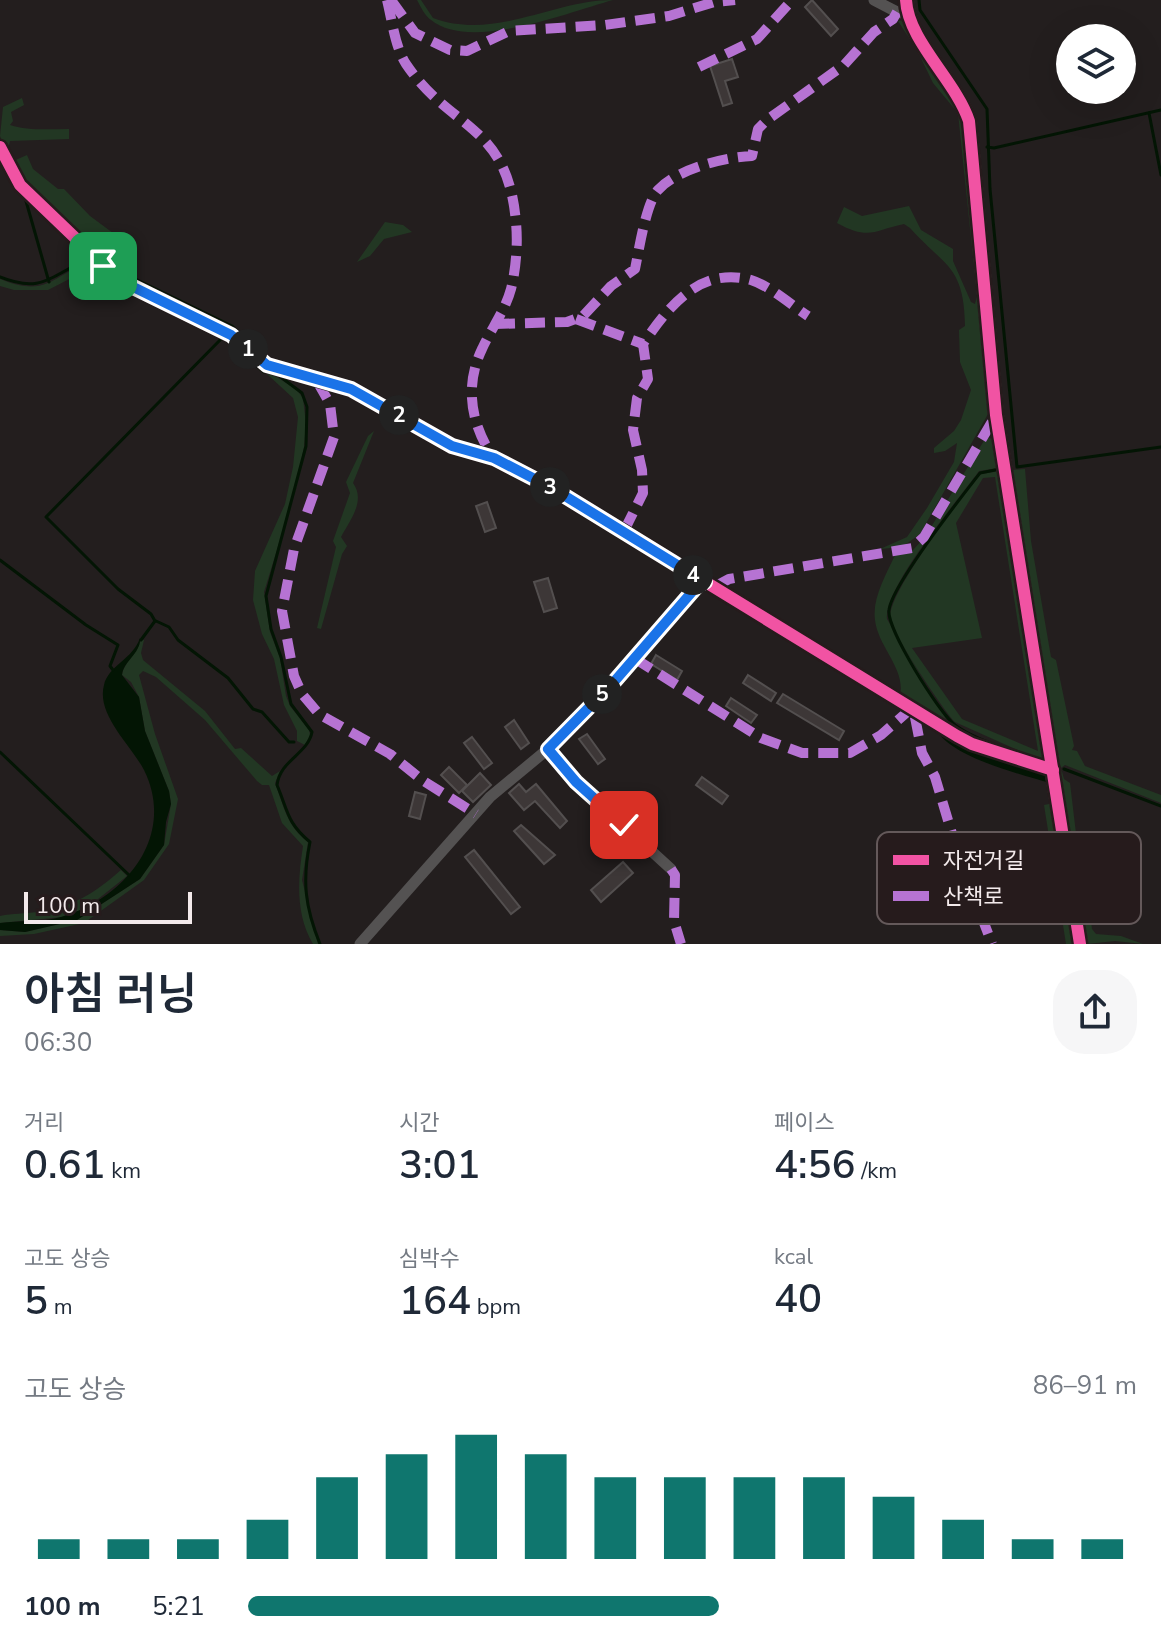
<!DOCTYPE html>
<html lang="ko">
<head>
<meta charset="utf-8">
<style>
  body { margin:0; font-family:"Nunito Sans","Noto Sans KR",sans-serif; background:#f6f6f7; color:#1f2937; height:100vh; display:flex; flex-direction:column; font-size:30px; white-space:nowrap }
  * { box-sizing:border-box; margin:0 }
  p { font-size:26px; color:#747a83 }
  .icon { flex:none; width:44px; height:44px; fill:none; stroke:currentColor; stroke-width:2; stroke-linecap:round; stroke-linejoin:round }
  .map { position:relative; height:944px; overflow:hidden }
  .details { display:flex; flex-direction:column; background:#fff; flex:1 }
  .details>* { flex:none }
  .controls { position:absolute; left:1056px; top:24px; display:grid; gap:16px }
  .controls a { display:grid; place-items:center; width:80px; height:80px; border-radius:50%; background:#fff; box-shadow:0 8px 32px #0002; font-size:40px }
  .scale { position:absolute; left:24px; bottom:20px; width:168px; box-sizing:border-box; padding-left:8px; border:4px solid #f3eaeb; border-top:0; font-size:22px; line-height:28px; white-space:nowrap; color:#f3eaeb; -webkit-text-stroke:6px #261b1c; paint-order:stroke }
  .pin { position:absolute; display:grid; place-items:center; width:68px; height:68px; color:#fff; margin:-34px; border-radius:16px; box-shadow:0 4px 12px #0006 }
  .km { position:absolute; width:40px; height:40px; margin:-20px; border-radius:50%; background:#222; color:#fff; font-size:22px; line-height:40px; text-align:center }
  .round { display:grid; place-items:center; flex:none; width:84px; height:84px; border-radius:32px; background:#f6f6f7 }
  .overview { display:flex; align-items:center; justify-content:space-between; height:136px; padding:0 24px }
  h1 { font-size:44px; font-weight:600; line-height:60px }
  .metrics { display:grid; grid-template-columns:repeat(3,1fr); gap:12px; height:136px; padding:8px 24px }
  .metrics div { display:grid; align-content:center }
  .metrics b { font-size:40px; font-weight:600 }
  .metrics small { font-size:22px; font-weight:400 }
  .metrics p { font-size:22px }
  .chart { height:224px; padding:16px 24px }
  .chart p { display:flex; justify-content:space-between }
  .chart svg { width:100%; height:144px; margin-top:8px; stroke:#0f766e; stroke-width:6 }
  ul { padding:0 24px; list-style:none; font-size:26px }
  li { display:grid; grid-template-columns:128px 96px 1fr; align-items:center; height:60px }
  li i { height:20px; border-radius:10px; background:#0f766e }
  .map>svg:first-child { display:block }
</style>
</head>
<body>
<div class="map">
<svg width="1161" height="944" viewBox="0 0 1161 944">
  <rect width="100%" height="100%" fill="#231e1e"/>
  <!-- green -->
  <g fill="#223723" fill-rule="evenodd">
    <path d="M 417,0 L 421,0 L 433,18 C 495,41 553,0 613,0 C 569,12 470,52 431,20 C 424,15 421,7 417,0 Z"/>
    <path d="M 903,20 L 961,104 L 988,414 L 920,534 L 902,547 L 880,549 L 907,537 L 927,508 L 954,462 L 957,443 L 945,451 L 934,453 L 934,448 L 954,431 L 961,420 L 971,390 L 960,362 L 959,330 L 965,326 C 964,265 945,267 910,228 L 904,224 C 874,230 870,241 837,223 L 844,207 L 862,216 L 909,206 L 921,230 L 953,249 L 953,261 L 971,302 L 975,304 L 977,296 L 958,113 L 933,83 L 917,50 L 898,21 Z"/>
    <path d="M 22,98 L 24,105 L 11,112 L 13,121 L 10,125 C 29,131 48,129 69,129 L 69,139 L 10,141 L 7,154 L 0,136 L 3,107 Z"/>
    <path d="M 27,155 L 33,169 L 58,189 L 64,189 L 90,216 L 113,233 L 99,250 L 24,182 L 11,162 Z"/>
    <path d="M 385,222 L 403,225 L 412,232 L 384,239 L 370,256 L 357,262 Z"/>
    <path d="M 94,262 L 117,281 L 230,336 L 267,371 L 296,389 L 303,398 L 306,424 L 304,447 L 297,485 L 264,592 L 270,632 L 280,658 L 286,696 L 290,706 L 309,730 L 310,735 L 305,745 L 297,741 L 297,731 L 284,705 L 274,659 L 262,634 L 253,600 L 255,571 L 285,504 L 293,467 L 298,417 L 293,398 L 227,337 L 133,292 L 98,269 L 87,270 L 48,290 L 14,290 L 0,286 L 0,279 C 51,300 53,271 94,262 Z"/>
    <path d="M 374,431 L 353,483 C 366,501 350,520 341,537 L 347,546 L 342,554 L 321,629 L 317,628 L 336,547 L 333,541 L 350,493 L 346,482 L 368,436 Z"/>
    <path d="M 989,438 L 993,439 L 998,468 L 979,471 C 959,499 883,588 887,619 L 947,721 L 968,734 L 1042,761 L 955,722 C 943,710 892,633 890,618 C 888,592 962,497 981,474 L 1000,471 L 1046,767 L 962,736 L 900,696 C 906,669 878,647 875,620 C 872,598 886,575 895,555 L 913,550 L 925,537 L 985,439 ZM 995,477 L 1038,751 L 962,719 L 912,648 L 982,638 L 956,523 L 983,478 Z"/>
    <path d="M 1025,469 L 1031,541 L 1051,657 L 1056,660 L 1074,746 L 1072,750 L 1077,751 L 1085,766 L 1161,795 L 1161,803 L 1065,765 L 1061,768 L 1064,779 L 1070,783 L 1080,867 L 1085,875 L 1092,929 L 1096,934 L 1121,936 L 1143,944 L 1115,941 L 1087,944 L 1012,470 Z"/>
    <path d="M 141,640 L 144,640 L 141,653 L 143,660 L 205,711 L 235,749 L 241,748 L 272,776 L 280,771 L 275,783 C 284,807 287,826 308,842 L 302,880 L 318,944 L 313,944 C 295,914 298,878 303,846 L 282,823 L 269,785 L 262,785 L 257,781 L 205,720 L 156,677 L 143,671 L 139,675 L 155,734 L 178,799 L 169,844 L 144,880 L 84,923 L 34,934 L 0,936 L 0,930 L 25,932 L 77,920 L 140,879 L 164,845 L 171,804 L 169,791 L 145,731 L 139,697 L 131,682 L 122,675 C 123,664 137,653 141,640 Z"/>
    <path d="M 1054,803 L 1076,944 L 1066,944 L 1044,805 Z"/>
    <path d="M 121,870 L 127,876 L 88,907 L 63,917 L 0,923 L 0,916 C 13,913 24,914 38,912 C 72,908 96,892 121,870 Z"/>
  </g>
  <!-- water -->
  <g fill="#031504">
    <path d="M 140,638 C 141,654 124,660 122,675 L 139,697 L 145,731 L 169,791 L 171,804 L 166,822 L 164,845 L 140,879 L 77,920 L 25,932 L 0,930 L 0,923 C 20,920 41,923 61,917 C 124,899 177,837 144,770 C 131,745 96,715 104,685 C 108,666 133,659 140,638 Z"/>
    <path d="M 936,729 L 973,750 L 1049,777 L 1050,783 C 1020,774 950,757 936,729 Z"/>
  </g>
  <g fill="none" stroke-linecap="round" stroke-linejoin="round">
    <!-- stream -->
    <g stroke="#031504" stroke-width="3">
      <path d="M 919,0 L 920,10 L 987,109 L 990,189 L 1017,467 L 1161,447"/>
      <path d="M 1149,113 L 1161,175"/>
      <path d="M 987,147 L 994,148 L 1161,110"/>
      <path d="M 24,194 L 49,282"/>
      <path d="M 105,259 L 123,273 L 232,326 L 272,362"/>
      <path d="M 0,277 C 49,297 55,267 93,260"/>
      <path d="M 274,372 L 302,393 L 307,407 L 306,446 L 266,596 L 271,629 L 281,657 L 291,704 L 312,732 C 308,754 280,760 277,785 C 288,811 287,823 310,842 C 302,881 305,907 320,944"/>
      <path d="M 995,470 L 980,473 C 962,496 892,585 889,610 C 886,628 939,713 955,725 C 976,741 1008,748 1033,758"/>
      <path d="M 0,560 L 86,625 L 118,645 L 110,666 L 113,670"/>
      <path d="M 156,621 L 169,627 L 178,640 L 228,678 L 253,709 L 262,712 L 289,742 L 294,742"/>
      <path d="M 141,640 L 155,621 L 151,614 L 118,589 L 46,517 L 223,337 L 264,372"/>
      <path d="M 0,752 L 129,875"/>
      <path d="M 1064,769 L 1161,806"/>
    </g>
  </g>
  <!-- building -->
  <g fill="#3d3737" stroke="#534f4f" stroke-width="2">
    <path d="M 812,0 L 838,29 L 831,36 L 805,7 Z"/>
    <path d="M 732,59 L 738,77 L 725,81 L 732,103 L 723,106 L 710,66 Z"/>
    <path d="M 487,502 L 496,528 L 485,532 L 476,506 Z"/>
    <path d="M 548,578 L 557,608 L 544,612 L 534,582 Z"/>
    <path d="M 656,655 L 682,671 L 677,680 L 651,664 Z"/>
    <path d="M 748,675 L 776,693 L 771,701 L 743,683 Z"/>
    <path d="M 783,694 L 844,731 L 839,740 L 777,703 Z"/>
    <path d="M 731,698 L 757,715 L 751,723 L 726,706 Z"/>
    <path d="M 514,720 L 529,743 L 521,749 L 505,727 Z"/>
    <path d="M 587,734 L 605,759 L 598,764 L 579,739 Z"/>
    <path d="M 472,737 L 492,763 L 484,769 L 464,743 Z"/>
    <path d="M 449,767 L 467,785 L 459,793 L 441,775 Z"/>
    <path d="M 480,773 L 491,785 L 473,802 L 462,791 Z"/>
    <path d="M 702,777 L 728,796 L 722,804 L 696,785 Z"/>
    <path d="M 519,784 L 526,792 L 536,784 L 567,821 L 560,828 L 535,801 L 524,810 L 509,793 Z"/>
    <path d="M 415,792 L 426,795 L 420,819 L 409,816 Z"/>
    <path d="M 521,825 L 555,855 L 544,864 L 514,831 Z"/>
    <path d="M 474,850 L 520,907 L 511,914 L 465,857 Z"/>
    <path d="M 623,862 L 633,873 L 601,902 L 591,890 Z"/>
  </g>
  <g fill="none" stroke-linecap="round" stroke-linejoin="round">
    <!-- street -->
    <g stroke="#545252" stroke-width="11">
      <path d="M 874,0 L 897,12 L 908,14"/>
      <path d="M 0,147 L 20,185 L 119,280 L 231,335 L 267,365 L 351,389 L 452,446 L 494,458 L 552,488 L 957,736 L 972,744 L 1053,770"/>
      <path d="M 548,749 L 576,782 L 671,869"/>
      <path d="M 360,944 L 490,797 L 548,749 L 613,683 L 698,585 L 705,582"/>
    </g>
    <!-- secondary -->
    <path stroke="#615e5e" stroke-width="16" d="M 906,0 C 908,41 956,81 969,121 L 996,415 L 1080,944"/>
    <!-- quiet -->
    <g stroke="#b673d3" stroke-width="10" stroke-dasharray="20 10" stroke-linecap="butt">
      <path d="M 387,0 C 392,20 395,47 406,64 C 451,131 508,123 516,223 C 518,243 516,269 511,289 C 505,311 491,329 482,349 C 464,386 471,426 494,458"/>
      <path d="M 391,0 L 415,33 L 450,50 L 467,51 L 509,31 L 605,25 L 669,16 L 714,2 L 735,0"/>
      <path d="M 699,67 L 757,39 L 792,0"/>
      <path d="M 576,319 L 643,344"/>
      <path d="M 495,324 L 567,322 L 583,316 L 611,286 L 635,269 C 639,250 646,203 658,190 C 677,169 725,157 752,156 L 758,129 L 767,120 L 844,65 L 874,32 L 893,19 L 897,12"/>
      <path d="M 317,381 L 330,404 L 334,437 L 294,549 L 282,611 L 294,676 L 302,694 L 319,714 L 390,754 L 422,780 L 476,814"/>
      <path d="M 624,531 L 643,493 L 642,470 L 633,430 L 637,398 L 648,379 L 643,344 C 668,307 700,266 751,280 C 770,286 791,305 808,316"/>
      <path d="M 716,586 L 729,579 L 912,548 L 924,537 L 996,415"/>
      <path d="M 634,658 L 761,738 L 802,753 L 850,753 L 881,735 L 913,707 L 922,753 L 935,777 L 959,857 L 992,944"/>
      <path d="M 671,869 L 675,875 L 674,921 L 681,944"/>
    </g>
    <defs>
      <g id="cycleway">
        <path d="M 906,0 C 908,41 956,81 969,121 L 996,415 L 1080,944"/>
        <path d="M 0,147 L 20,185 L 119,280 L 231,335 L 267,365 L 351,389 L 452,446 L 494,458 L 552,488 L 957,736 L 972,744 L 1053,770"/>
      </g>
    </defs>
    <!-- cycleway casing -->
    <use href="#cycleway" stroke="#261b1c" stroke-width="17"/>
    <!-- cycleway -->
    <use href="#cycleway" stroke="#f153a3" stroke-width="12"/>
  </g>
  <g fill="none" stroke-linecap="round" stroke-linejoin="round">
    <defs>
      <path id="route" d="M 103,266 L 119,280 L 231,335 L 267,365 L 351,389 L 452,446 L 494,458 L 552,488 L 705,582 L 698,585 L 613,683 L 548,749 L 576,782 L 624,825"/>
    </defs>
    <!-- route casing -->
    <use href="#route" stroke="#fff" stroke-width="16"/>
    <!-- route -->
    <use href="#route" stroke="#1a73e8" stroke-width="10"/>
  </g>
  <!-- legend -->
  <rect x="877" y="832" width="264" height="92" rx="12" fill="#261b1c" stroke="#64595a" stroke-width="2"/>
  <rect x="893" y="855" width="36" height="10" fill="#f153a3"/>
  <rect x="893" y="891" width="36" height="10" fill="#b673d3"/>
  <g font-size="22" fill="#f3eaeb">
    <text x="943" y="868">자전거길</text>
    <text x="943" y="904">산책로</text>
  </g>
</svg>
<div class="controls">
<a><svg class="icon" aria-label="layers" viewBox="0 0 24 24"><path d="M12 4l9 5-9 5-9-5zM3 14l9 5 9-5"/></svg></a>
</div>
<div class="scale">100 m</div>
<div class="pin" style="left:103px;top:266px;background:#1e9e55"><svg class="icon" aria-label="arrive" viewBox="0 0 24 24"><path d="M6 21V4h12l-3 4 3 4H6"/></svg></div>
<div class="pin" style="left:624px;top:825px;background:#d93025"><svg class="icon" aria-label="check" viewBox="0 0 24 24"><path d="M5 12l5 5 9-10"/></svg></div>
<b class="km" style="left:248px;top:349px">1</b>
<b class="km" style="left:399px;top:415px">2</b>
<b class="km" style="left:550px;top:487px">3</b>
<b class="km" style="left:693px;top:575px">4</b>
<b class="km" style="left:602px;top:694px">5</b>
</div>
<section class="details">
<div class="overview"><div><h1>아침 러닝</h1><p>06:30</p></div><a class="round"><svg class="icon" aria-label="share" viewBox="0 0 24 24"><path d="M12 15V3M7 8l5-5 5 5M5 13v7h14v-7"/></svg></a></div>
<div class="metrics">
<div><p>거리</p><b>0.61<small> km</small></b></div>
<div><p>시간</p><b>3:01</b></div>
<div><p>페이스</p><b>4:56<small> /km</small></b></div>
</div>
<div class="metrics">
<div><p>고도 상승</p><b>5<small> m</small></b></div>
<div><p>심박수</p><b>164<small> bpm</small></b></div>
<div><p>kcal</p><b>40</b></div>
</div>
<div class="chart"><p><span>고도 상승</span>86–91 m</p>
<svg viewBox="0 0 160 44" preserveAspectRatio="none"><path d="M5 44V38M15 44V38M25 44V38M35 44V32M45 44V19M55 44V12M65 44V6M75 44V12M85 44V19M95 44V19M105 44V19M115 44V19M125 44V25M135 44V32M145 44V38M155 44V38"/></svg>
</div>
<ul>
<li><b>100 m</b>5:21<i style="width:53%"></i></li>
</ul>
</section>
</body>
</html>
